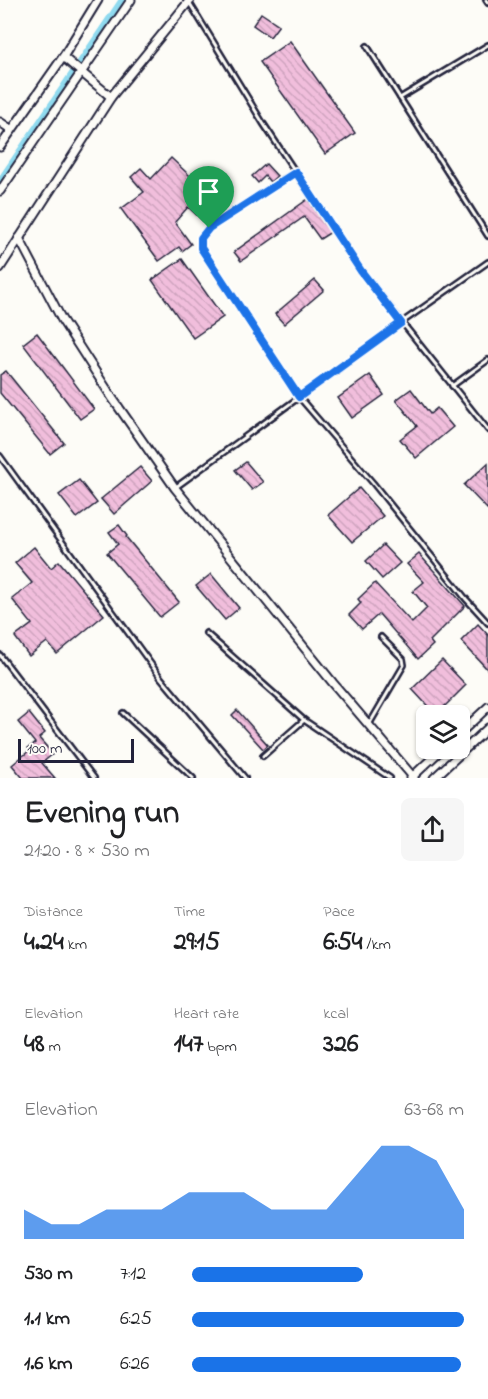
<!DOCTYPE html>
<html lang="en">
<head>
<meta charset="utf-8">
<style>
  body { margin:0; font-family:"Indie Flower",sans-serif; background:#f6f6f6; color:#202124; height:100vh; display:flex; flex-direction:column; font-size:22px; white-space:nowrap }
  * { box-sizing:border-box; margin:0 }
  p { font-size:20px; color:#757577 }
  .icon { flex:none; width:33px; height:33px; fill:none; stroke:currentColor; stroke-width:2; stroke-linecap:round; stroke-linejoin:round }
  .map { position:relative; height:778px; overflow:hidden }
  .details { display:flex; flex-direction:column; background:#fff; flex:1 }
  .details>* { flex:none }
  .fabs { position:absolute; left:416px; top:705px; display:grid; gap:12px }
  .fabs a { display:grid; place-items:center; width:54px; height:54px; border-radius:9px; background:#fff; box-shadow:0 2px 4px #0004; font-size:30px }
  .scale { position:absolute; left:18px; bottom:15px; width:116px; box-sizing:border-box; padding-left:6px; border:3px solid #22223b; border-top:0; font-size:16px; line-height:21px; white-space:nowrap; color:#22223b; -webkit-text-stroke:4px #fdfcf7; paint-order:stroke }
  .pin { position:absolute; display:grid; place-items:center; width:51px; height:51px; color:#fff; margin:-62px -26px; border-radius:50% 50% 50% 0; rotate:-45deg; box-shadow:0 0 6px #0007 }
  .pin .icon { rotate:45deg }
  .round { display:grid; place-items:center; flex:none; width:63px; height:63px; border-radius:9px; background:#f6f6f6 }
  .overview { display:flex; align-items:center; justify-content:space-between; height:102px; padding:0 24px }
  h1 { font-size:33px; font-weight:700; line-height:45px }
  .stats { display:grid; grid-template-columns:repeat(3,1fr); gap:9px; height:102px; padding:6px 24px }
  .stats div { display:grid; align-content:center }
  .stats b { font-size:26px; font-weight:700 }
  .stats small { font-size:16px; font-weight:400 }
  .stats p { font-size:16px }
  .chart { height:168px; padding:12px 24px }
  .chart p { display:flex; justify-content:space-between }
  .chart svg { width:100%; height:108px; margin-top:6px; fill:#1a73e8; opacity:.7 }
  ul { padding:0 24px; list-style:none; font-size:20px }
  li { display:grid; grid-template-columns:96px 72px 1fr; align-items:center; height:45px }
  li i { height:15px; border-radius:8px; background:#1a73e8 }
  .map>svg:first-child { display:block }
</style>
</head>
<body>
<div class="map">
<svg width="488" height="778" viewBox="0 0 488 778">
  <defs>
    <pattern id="building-back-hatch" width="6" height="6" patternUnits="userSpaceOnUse" patternTransform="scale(1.5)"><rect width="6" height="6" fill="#f1bedc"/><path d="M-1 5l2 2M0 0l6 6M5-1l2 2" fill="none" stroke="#cea3be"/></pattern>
  </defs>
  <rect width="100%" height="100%" fill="#fdfcf7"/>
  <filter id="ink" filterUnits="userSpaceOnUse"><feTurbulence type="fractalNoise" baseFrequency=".0167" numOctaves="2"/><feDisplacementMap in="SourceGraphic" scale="12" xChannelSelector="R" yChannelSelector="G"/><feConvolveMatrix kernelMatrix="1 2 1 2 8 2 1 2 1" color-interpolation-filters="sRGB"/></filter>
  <g filter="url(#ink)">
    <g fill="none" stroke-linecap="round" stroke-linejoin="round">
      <!-- canal -->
      <path stroke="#8fdaef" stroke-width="8" d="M 0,182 L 123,0"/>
    </g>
    <!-- building -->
    <g fill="url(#building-back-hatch)" stroke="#22223b" stroke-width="1.5">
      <path d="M 261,13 L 279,25 L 270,37 L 253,25 Z"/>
      <path d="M 290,41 L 355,133 L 325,154 L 260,62 Z"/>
      <path d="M 171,158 L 222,206 L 205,223 L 188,207 L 175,222 L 191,244 L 182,251 L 179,247 L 159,261 L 121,209 L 144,192 L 131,177 L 141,168 L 151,179 Z"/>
      <path d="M 266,164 L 277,176 L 270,182 L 265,176 L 258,183 L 252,176 Z"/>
      <path d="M 308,199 L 331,232 L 320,239 L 304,217 L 241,261 L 234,252 Z"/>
      <path d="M 182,259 L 223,317 L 193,338 L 152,280 Z"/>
      <path d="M 315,280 L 324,290 L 284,324 L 275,314 Z"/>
      <path d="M 37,333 L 94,409 L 80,419 L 23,344 Z"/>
      <path d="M 6,371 L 64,443 L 50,454 L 0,393 L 0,375 Z"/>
      <path d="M 370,375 L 384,395 L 352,418 L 338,398 Z"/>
      <path d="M 411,389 L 430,414 L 437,408 L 453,427 L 416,458 L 400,439 L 417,426 L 396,400 Z"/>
      <path d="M 246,462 L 263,482 L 252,490 L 235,470 Z"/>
      <path d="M 488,463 L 488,510 L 464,485 Z"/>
      <path d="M 140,467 L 152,481 L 114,514 L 101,499 Z"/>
      <path d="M 79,480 L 97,503 L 77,518 L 59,495 Z"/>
      <path d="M 359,488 L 383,516 L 352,542 L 328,515 Z"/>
      <path d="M 119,525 L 127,536 L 126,537 L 179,602 L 160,617 L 107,553 L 118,544 L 109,532 Z"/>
      <path d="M 383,545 L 400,563 L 382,579 L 366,561 Z"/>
      <path d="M 34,547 L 51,568 L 59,561 L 104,615 L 57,654 L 47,642 L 29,656 L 15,637 L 32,624 L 12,599 L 32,583 L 15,563 Z"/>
      <path d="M 419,554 L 465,606 L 430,641 L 433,645 L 418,659 L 379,614 L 362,629 L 349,615 L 361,603 L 358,599 L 375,583 L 412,623 L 427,608 L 413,591 L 424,582 L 407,564 Z"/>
      <path d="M 211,574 L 239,608 L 225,620 L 196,586 Z"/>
      <path d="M 478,624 L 488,635 L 488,670 L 461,641 Z"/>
      <path d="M 442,660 L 466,685 L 436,715 L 412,689 Z"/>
      <path d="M 237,710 L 268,745 L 263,749 L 232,715 Z"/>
      <path d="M 29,713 L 45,733 L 39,738 L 53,754 L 42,763 L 55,778 L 23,778 L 12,765 L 30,750 L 28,748 L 35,743 L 18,722 Z"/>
    </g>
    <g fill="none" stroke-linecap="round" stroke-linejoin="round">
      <defs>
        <g id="service">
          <path d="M 486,0 L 488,3"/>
          <path d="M 189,2 L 263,123 L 361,271 L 488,430"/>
          <path d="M 367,46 L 488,236"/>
          <path d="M 400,98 L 488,45"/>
          <path d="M 295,172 L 209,228 L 201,238 L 201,248 L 299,397 L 373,483 L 466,599 L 488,623"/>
          <path d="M 452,386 L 488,360"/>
          <path d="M 0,456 L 161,678 L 245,778"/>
          <path d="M 176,487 L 401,323 L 488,262"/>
          <path d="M 206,633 L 304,720 L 390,778"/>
          <path d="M 0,655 L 94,778"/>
          <path d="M 123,713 L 193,778"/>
          <path d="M 370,723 L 404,665 L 403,659 L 381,637"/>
          <path d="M 263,756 L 304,720"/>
        </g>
        <g id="minor">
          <path d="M 63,57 L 111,97"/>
          <path d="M 0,122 L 12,130"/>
          <path d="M 0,147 L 63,57 L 98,0"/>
          <path d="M 0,191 L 131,0"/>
          <path d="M 19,238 L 62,320 L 113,399 L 175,488 L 333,683 L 414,778"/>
          <path d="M 0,268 L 111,97 L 190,0"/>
          <path d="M 459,734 L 488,707"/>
          <path d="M 411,778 L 443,748"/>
          <path d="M 434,778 L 488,728"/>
        </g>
      </defs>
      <!-- service casing -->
      <use href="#service" stroke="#22223b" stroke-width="8"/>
      <!-- minor casing -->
      <use href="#minor" stroke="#22223b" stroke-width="11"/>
      <!-- service -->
      <use href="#service" stroke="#fdfcf7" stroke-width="3"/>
      <!-- minor -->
      <use href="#minor" stroke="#fdfcf7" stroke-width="7"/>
    </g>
  </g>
  <g fill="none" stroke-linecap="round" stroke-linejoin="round" filter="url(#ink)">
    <defs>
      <path id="route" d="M 296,172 L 361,271 L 401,323 L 299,397 L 201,248 L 201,238 L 209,228 Z"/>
    </defs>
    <!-- route casing -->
    <use href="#route" stroke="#fff" stroke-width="12"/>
    <!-- route -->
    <use href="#route" stroke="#1a73e8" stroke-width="8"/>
  </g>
</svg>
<div class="fabs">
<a><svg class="icon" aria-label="layers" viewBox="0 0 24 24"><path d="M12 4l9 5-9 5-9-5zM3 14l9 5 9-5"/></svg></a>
</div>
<div class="scale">100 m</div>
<div class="pin" style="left:209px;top:228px;background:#1e9e55"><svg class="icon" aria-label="arrive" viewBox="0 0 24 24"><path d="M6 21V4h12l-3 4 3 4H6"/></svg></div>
</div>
<section class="details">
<div class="overview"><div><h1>Evening run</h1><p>21:20 · 8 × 530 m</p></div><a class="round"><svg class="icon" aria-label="share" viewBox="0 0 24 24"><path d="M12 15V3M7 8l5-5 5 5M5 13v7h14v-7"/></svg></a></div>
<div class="stats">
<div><p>Distance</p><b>4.24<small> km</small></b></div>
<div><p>Time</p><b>29:15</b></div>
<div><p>Pace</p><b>6:54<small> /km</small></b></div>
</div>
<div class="stats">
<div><p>Elevation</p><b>48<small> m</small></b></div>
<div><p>Heart rate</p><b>147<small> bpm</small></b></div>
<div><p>kcal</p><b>326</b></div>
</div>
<div class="chart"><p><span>Elevation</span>63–68 m</p>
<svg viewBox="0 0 160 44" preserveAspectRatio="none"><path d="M0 44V32L10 38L20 38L30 32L40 32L50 32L60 25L70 25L80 25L90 32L100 32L110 32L120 19L130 6L140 6L150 12L160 32V44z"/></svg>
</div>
<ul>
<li><b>530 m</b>7:12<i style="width:63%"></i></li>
<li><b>1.1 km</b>6:25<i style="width:100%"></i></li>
<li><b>1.6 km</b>6:26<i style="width:99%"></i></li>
</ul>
</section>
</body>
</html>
